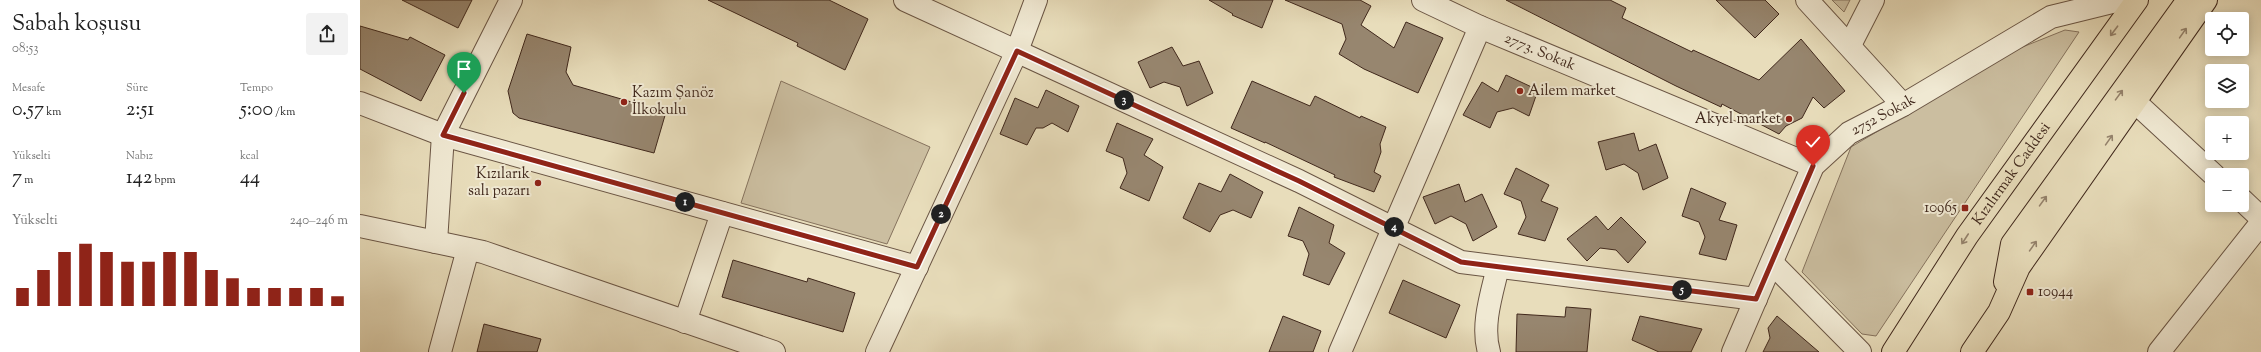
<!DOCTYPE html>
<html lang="tr">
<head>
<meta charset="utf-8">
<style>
  body { margin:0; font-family:"Sorts Mill Goudy",serif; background:#f2f2f2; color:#222; height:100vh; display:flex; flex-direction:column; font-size:15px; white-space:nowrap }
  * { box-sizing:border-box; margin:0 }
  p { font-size:13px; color:#767676 }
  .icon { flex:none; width:22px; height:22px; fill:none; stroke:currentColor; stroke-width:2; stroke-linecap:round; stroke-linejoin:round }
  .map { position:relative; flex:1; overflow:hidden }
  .sheet { display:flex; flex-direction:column; background:#fff; width:360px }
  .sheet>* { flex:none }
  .tools { position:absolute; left:1845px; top:12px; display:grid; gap:8px }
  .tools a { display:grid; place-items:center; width:44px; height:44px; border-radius:4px; background:#fff; box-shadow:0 2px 10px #0003; font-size:20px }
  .pin { position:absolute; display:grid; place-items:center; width:34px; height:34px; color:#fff; margin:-41px -17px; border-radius:50% 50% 50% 0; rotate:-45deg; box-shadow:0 0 4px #0007 }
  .pin .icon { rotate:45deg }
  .km { position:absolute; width:20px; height:20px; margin:-10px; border-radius:50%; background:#222; color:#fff; font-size:11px; line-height:20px; text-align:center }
  .round { display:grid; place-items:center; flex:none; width:42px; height:42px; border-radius:4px; background:#f2f2f2 }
  .overview { display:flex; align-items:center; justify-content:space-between; height:68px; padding:0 12px }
  h1 { font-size:22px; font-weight:600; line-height:30px }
  .figures { display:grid; grid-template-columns:repeat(3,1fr); gap:6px; height:68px; padding:4px 12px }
  .figures div { display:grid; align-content:center }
  .figures b { font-size:20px; font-weight:600 }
  .figures small { font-size:11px; font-weight:400 }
  .figures p { font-size:11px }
  .chart { height:112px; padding:8px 12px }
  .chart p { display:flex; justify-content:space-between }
  .chart svg { width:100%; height:72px; margin-top:4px; stroke:#8f2418; stroke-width:6 }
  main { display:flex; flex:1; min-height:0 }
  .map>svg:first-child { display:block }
</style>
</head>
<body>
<main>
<section class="sheet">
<div class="overview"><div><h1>Sabah koşusu</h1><p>08:53</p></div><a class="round"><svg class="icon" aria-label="share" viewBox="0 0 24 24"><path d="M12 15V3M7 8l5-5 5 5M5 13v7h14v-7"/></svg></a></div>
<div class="figures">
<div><p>Mesafe</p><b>0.57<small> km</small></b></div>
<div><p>Süre</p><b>2:51</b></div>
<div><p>Tempo</p><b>5:00<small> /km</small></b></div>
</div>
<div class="figures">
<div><p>Yükselti</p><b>7<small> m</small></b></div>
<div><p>Nabız</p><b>142<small> bpm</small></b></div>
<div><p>kcal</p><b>44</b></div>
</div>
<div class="chart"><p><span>Yükselti</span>240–246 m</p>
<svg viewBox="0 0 160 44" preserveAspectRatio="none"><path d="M5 44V33M15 44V22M25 44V11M35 44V6M45 44V11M55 44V17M65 44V17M75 44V11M85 44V11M95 44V22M105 44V27M115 44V33M125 44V33M135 44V33M145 44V33M155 44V38"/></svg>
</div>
</section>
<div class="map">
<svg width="1901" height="352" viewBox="0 0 1901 352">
  <rect width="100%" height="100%" fill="#e8ddbb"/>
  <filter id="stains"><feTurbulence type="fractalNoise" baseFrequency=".005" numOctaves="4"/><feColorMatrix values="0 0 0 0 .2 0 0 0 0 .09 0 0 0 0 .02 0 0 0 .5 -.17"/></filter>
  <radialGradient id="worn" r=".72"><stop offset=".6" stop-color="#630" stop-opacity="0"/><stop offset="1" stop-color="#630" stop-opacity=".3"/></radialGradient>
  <!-- green -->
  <g fill="#cbbea0" stroke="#86735e">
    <path d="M 1472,0 L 1490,0 L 1484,12 Z"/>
    <path d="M 1705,30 L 1719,32 L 1516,336 L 1502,334 L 1442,272 L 1491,147 L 1655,50 Z"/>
    <path d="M 421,81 L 570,147 L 527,244 L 381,203 Z"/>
  </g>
  <!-- building -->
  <g fill="#97866f" stroke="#40281c">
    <path d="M 42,0 L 112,0 L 98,28 Z"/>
    <path d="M 348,0 L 469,0 L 508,19 L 485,70 L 437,46 L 438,43 Z"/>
    <path d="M 849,0 L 913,0 L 902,28 L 872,15 L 873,14 Z"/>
    <path d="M 925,0 L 1000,0 L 1011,6 L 1001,25 L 1034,48 L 1046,22 L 1083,38 L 1058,93 L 1004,69 L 979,54 L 986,39 L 982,24 Z"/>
    <path d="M 1146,0 L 1250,0 L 1266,8 L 1262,18 L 1332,52 L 1333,50 L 1399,80 L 1441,39 L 1485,91 L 1464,108 L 1453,97 L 1442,118 L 1426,126 L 1419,134 L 1362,104 L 1361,107 L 1316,86 Z"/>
    <path d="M 1356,0 L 1405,0 L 1419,14 L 1395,38 Z"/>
    <path d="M 0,26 L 48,40 L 50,37 L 85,55 L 61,101 L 0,69 Z"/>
    <path d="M 167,34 L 211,47 L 206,72 L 213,85 L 306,112 L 294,153 L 159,118 L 153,113 L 148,91 Z"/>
    <path d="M 812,47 L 823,66 L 839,61 L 853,93 L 827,106 L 820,87 L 804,82 L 790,88 L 778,62 Z"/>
    <path d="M 1146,75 L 1178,90 L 1169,116 L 1153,108 L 1137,112 L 1130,128 L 1103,115 L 1122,82 L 1138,92 Z"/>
    <path d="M 892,81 L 950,106 L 955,96 L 1000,118 L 1001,116 L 1026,127 L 1020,144 L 1021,152 L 1014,172 L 1021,176 L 1014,192 L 974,177 L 975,175 L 905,142 L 905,143 L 871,128 Z"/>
    <path d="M 686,90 L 719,106 L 708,132 L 692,123 L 683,128 L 676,128 L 667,145 L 640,134 L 655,98 L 678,108 Z"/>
    <path d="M 757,123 L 793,139 L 784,155 L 803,167 L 789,201 L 760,188 L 767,173 L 763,158 L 746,151 Z"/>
    <path d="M 1274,133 L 1279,151 L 1296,144 L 1308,178 L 1283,190 L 1278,173 L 1264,164 L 1246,170 L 1238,142 Z"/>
    <path d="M 1156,168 L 1189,185 L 1181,201 L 1198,208 L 1185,241 L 1158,234 L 1166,217 L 1161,201 L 1144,194 Z"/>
    <path d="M 870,174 L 903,192 L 891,218 L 873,210 L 860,215 L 850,232 L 823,218 L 839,183 L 861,192 Z"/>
    <path d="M 1099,184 L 1105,202 L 1122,194 L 1137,227 L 1113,241 L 1106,224 L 1091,216 L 1075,224 L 1063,197 Z"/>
    <path d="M 1331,188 L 1366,203 L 1359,220 L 1377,225 L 1366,260 L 1339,254 L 1345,237 L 1339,222 L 1322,216 Z"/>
    <path d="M 939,207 L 974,225 L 969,243 L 985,253 L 969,285 L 943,275 L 949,254 L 943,241 L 928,236 Z"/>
    <path d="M 1236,216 L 1248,230 L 1261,217 L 1286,242 L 1268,263 L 1256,250 L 1240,248 L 1227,261 L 1207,239 Z"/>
    <path d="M 373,260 L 447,282 L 448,278 L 495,293 L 483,332 L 362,297 Z"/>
    <path d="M 1043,280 L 1100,305 L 1086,338 L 1029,313 Z"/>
    <path d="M 1206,307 L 1231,309 L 1227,352 L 1156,352 L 1157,314 L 1205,317 Z"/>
    <path d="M 923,316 L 961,331 L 953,352 L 909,352 Z"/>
    <path d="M 1280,316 L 1342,329 L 1331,352 L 1299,352 L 1272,340 Z"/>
    <path d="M 1417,316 L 1459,352 L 1403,352 L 1410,338 L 1408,328 Z"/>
    <path d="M 124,324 L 181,339 L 177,352 L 117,352 Z"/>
  </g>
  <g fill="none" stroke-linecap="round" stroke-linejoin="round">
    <defs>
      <g id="minor">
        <path d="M 545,0 L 939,181 L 1101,262 L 1396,299"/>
        <path id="s1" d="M 1063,0 L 1120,27 L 1453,166"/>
        <path d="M 1447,0 L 1543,105"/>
        <path d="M 1490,45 L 1513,0"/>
        <path d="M 1775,102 L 1854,175"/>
        <path d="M 0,103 L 83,135 L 557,267"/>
        <path d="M 1882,200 L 1901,218"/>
        <path d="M 0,226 L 123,252 L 414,352"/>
        <path d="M 76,242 L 83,135 L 151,0"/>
        <path d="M 1412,263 L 1500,352"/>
        <path d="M 325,322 L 362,213"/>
        <path d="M 80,352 L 108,249"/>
        <path d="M 517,352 L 657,51 L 676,0"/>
        <path d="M 980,352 L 1120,27"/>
        <path d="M 1129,352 C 1121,325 1132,293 1138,267"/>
        <path id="s2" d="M 1373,352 L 1453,166 L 1489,133 L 1543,105 L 1691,17 L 1760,0"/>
        <path d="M 1799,352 L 1901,223"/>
      </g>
      <g id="major">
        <path d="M 1645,282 L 1652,244 L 1828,0"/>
        <path id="s3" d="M 1533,352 L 1607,236 L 1777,0"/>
        <path d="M 1612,352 L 1639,312 L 1659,267 L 1846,0"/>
      </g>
    </defs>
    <!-- minor casing -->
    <use href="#minor" stroke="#6a5544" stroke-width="24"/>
    <!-- major casing -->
    <use href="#major" stroke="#40281c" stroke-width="24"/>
    <!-- minor -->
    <use href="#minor" stroke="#f0e9d3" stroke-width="22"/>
    <!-- major -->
    <use href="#major" stroke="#e8ddbb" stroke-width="22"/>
  </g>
  <!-- one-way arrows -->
  <defs><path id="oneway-shaft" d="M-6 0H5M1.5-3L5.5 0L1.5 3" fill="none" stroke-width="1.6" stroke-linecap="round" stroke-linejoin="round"/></defs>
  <g stroke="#94826c">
    <use href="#oneway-shaft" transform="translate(1754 31) rotate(127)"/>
    <use href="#oneway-shaft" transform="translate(1823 33) rotate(-55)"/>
    <use href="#oneway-shaft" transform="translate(1759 95) rotate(-54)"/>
    <use href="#oneway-shaft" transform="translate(1749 140) rotate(-55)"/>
    <use href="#oneway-shaft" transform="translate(1683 201) rotate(-54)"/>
    <use href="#oneway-shaft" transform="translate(1605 239) rotate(123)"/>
    <use href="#oneway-shaft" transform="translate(1673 246) rotate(-55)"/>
  </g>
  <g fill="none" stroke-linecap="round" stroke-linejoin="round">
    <defs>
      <path id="route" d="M 104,93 L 83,135 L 557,267 L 657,51 L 939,181 L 1101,262 L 1396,299 L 1453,166"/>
    </defs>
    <!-- route casing -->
    <use href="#route" stroke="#fff" stroke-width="8"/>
    <!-- route -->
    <use href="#route" stroke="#8f2418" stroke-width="5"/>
  </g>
  <!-- markers -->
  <g fill="#8f2418" stroke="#f0e9d3" stroke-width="1.5">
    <circle cx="1160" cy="91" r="4"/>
    <circle cx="264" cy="102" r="4"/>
    <circle cx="1429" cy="119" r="4"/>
    <circle cx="178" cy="183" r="4"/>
    <rect x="1601" y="204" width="8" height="8" rx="2"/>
    <rect x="1666" y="288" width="8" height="8" rx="2"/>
  </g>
  <g text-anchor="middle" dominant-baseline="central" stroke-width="4" stroke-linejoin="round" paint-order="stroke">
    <!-- street labels -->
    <g font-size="15" fill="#40281c" stroke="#f0e9d3">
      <text stroke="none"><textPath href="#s1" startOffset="128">2773. Sokak</textPath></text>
      <text stroke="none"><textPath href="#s2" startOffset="290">2752 Sokak</textPath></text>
      <text stroke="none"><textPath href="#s3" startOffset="214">Kızılırmak Caddesi</textPath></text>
    </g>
    <!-- poi labels -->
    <g font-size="15" fill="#40281c" stroke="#f0e9d3" text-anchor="start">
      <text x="1168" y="91">Ailem market</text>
      <text x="272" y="93">Kazım Şanöz<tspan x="272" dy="17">İlkokulu</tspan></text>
      <text x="1421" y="119" text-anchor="end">Akyel market</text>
      <text x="170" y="174" text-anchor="end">Kızılarık<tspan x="170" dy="17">salı pazarı</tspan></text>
      <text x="1597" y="208" text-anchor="end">10965</text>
      <text x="1678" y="292">10944</text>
    </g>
  </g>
  <rect width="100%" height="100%" filter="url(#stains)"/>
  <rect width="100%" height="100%" fill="url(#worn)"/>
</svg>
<div class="tools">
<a><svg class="icon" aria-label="locate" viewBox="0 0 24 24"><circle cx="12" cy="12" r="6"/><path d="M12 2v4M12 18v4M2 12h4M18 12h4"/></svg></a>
<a><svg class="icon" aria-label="layers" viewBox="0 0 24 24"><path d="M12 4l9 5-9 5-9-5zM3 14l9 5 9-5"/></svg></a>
<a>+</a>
<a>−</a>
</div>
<div class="pin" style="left:104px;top:93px;background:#1e9e55"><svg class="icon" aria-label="arrive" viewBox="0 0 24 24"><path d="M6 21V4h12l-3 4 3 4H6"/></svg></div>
<div class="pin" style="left:1453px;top:166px;background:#d93025"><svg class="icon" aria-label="check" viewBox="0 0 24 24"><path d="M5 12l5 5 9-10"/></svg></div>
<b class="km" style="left:325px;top:202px">1</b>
<b class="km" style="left:581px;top:214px">2</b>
<b class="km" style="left:764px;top:100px">3</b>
<b class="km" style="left:1034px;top:227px">4</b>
<b class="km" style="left:1322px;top:290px">5</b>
</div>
</main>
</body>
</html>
